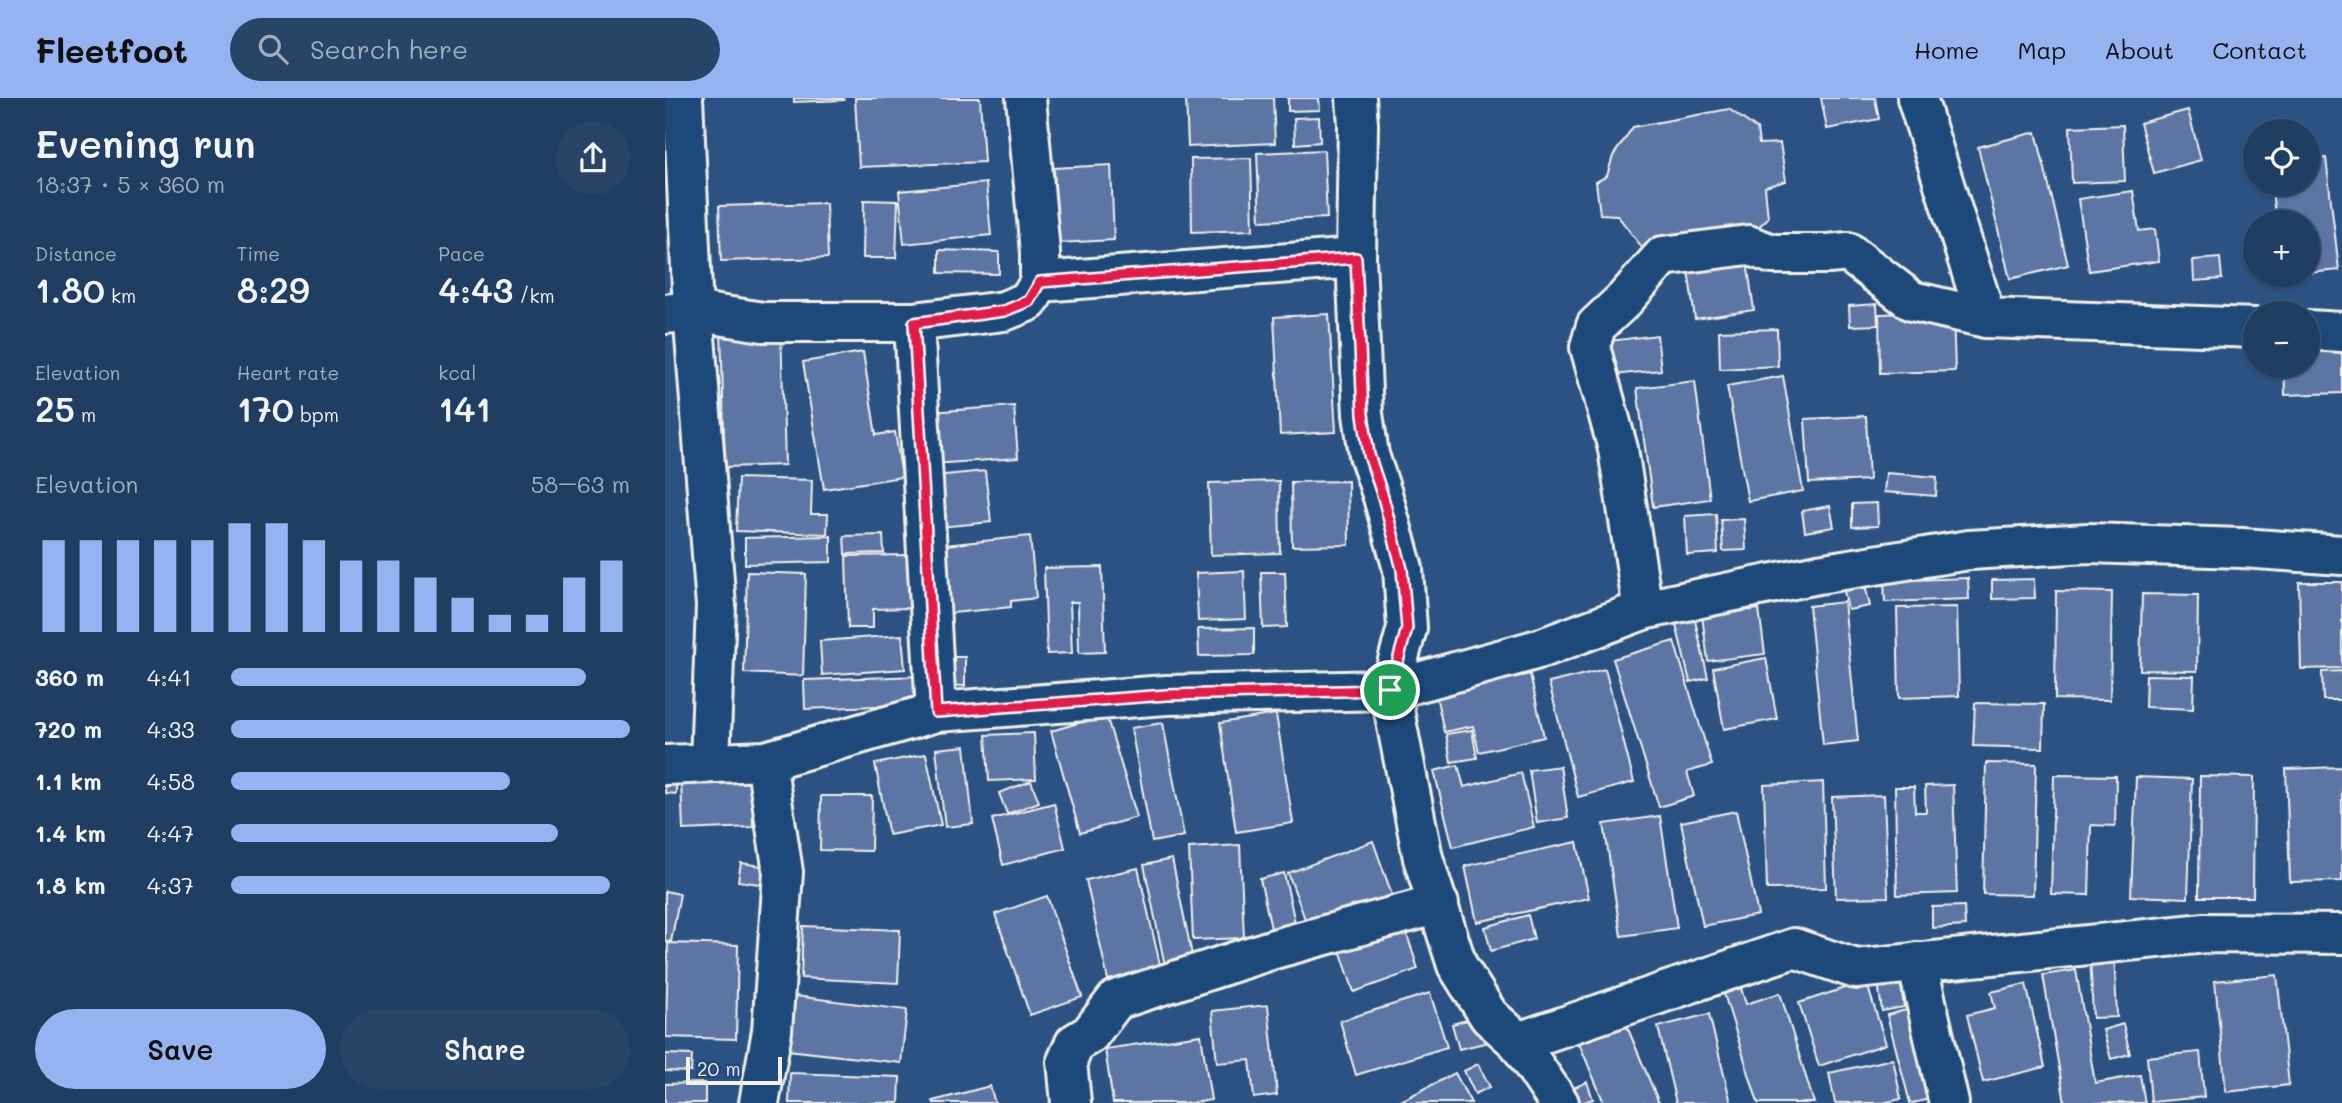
<!DOCTYPE html>
<html lang="en">
<head>
<meta charset="utf-8">
<style>
  body { margin:0; font-family:Mali,sans-serif; background:#284568; color:#f1f3f6; height:100vh; display:flex; flex-direction:column; font-size:26px; white-space:nowrap }
  * { box-sizing:border-box; margin:0 }
  p { font-size:23px; color:#a2aebe }
  .icon { flex:none; width:38px; height:38px; fill:none; stroke:currentColor; stroke-width:2; stroke-linecap:round; stroke-linejoin:round }
  .map { position:relative; flex:1; overflow:hidden }
  .details { display:flex; flex-direction:column; background:#203e62; width:665px }
  .details>* { flex:none }
  .buttons { position:absolute; left:1578px; top:21px; display:grid; gap:14px }
  .buttons a { display:grid; place-items:center; width:77px; height:77px; border-radius:50%; background:#203e62; box-shadow:0 2px 5px #0004,0 0 0 2px #3d5777; font-size:35px }
  .scale { position:absolute; left:21px; bottom:18px; width:96px; box-sizing:border-box; padding-left:7px; border:4px solid #f4f1e8; border-top:0; font-size:19px; line-height:24px; white-space:nowrap; color:#f4f1e8; -webkit-text-stroke:5px #1f4a7a; paint-order:stroke }
  .pin { position:absolute; display:grid; place-items:center; width:60px; height:60px; color:#fff; margin:-30px; border:4px solid #fff; border-radius:50%; box-shadow:0 2px 7px #0007 }
  .round { display:grid; place-items:center; flex:none; width:74px; height:74px; border-radius:37px; background:#284568 }
  .summary { display:flex; align-items:center; justify-content:space-between; height:119px; padding:0 35px }
  h1 { font-size:38px; font-weight:600; line-height:52px }
  .figures { display:grid; grid-template-columns:repeat(3,1fr); gap:10px; height:119px; padding:7px 35px }
  .figures div { display:grid; align-content:center }
  .figures b { font-size:35px; font-weight:600 }
  .figures small { font-size:19px; font-weight:400 }
  .figures p { font-size:19px }
  .chart { height:196px; padding:14px 35px }
  .chart p { display:flex; justify-content:space-between }
  .chart svg { width:100%; height:126px; margin-top:7px; stroke:#95b2f1; stroke-width:6 }
  .primary-button { display:flex; gap:14px; margin-top:auto; padding:14px 35px }
  .primary-button a { flex:1; height:80px; border-radius:42px; background:#95b2f1; color:#111; font-size:28px; font-weight:600; line-height:80px; text-align:center }
  .primary-button a+a { background:#284568; color:#f1f3f6 }
  ul { padding:0 35px; list-style:none; font-size:23px }
  li { display:grid; grid-template-columns:112px 84px 1fr; align-items:center; height:52px }
  li i { height:18px; border-radius:9px; background:#95b2f1 }
  header { display:flex; align-items:center; gap:42px; box-sizing:border-box; height:98px; padding:0 35px; background:#95b2f1; color:#111 }
  header strong { font-size:33px }
  nav { display:flex; gap:38px; margin-inline-start:auto; font-size:24px }
  .search { width:490px; height:63px; background:#284568; display:flex; align-items:center; gap:18px; box-sizing:border-box; padding:0 24px; border-radius:38px; color:#a2aebe; font-size:26px }
  main { display:flex; flex:1; min-height:0 }
  .map>svg:first-child { display:block }
</style>
</head>
<body>
<header>
<strong>Fleetfoot</strong>
<div class="search"><svg class="icon" aria-label="search" viewBox="0 0 24 24"><circle cx="10" cy="10" r="6"/><path d="M15 15l6 6"/></svg>Search here</div>
<nav><a>Home</a><a>Map</a><a>About</a><a>Contact</a></nav>
</header>
<main>
<section class="details">
<div class="summary"><div><h1>Evening run</h1><p>18:37 · 5 × 360 m</p></div><a class="round"><svg class="icon" aria-label="share" viewBox="0 0 24 24"><path d="M12 15V3M7 8l5-5 5 5M5 13v7h14v-7"/></svg></a></div>
<div class="figures">
<div><p>Distance</p><b>1.80<small> km</small></b></div>
<div><p>Time</p><b>8:29</b></div>
<div><p>Pace</p><b>4:43<small> /km</small></b></div>
</div>
<div class="figures">
<div><p>Elevation</p><b>25<small> m</small></b></div>
<div><p>Heart rate</p><b>170<small> bpm</small></b></div>
<div><p>kcal</p><b>141</b></div>
</div>
<div class="chart"><p><span>Elevation</span>58–63 m</p>
<svg viewBox="0 0 160 44" preserveAspectRatio="none"><path d="M5 44V12M15 44V12M25 44V12M35 44V12M45 44V12M55 44V6M65 44V6M75 44V12M85 44V19M95 44V19M105 44V25M115 44V32M125 44V38M135 44V38M145 44V25M155 44V19"/></svg>
</div>
<ul>
<li><b>360 m</b>4:41<i style="width:89%"></i></li>
<li><b>720 m</b>4:33<i style="width:100%"></i></li>
<li><b>1.1 km</b>4:58<i style="width:70%"></i></li>
<li><b>1.4 km</b>4:47<i style="width:82%"></i></li>
<li><b>1.8 km</b>4:37<i style="width:95%"></i></li>
</ul>
<div class="primary-button"><a>Save</a><a>Share</a></div>
</section>
<div class="map">
<svg width="1677" height="1005" viewBox="0 0 1677 1005">
  <rect width="100%" height="100%" fill="#2b5283"/>
  <filter id="ink" filterUnits="userSpaceOnUse"><feTurbulence type="fractalNoise" baseFrequency=".0143" numOctaves="2"/><feDisplacementMap in="SourceGraphic" scale="14" xChannelSelector="R" yChannelSelector="G"/><feConvolveMatrix kernelMatrix="1 2 1 2 8 2 1 2 1" color-interpolation-filters="sRGB"/></filter>
  <g filter="url(#ink)">
    <!-- building -->
    <g fill="#5c74a5" stroke="#f4f1e8" stroke-width="2">
      <path d="M 129,0 L 178,0 L 179,2 L 129,4 Z"/>
      <path d="M 190,0 L 315,0 L 319,64 L 194,69 Z"/>
      <path d="M 521,0 L 608,0 L 610,45 L 523,49 Z"/>
      <path d="M 623,0 L 654,0 L 655,12 L 623,13 Z"/>
      <path d="M 1156,0 L 1210,0 L 1214,21 L 1162,31 Z"/>
      <path d="M 1064,11 L 1092,31 L 1094,46 L 1115,45 L 1121,83 L 1100,89 L 1103,120 L 1085,137 L 979,152 L 952,117 L 935,116 L 931,84 L 942,78 L 948,58 L 968,29 Z"/>
      <path d="M 1523,12 L 1536,62 L 1489,75 L 1475,25 Z"/>
      <path d="M 654,19 L 655,44 L 630,46 L 629,20 Z"/>
      <path d="M 1458,27 L 1460,83 L 1407,85 L 1405,29 Z"/>
      <path d="M 1371,34 L 1403,167 L 1345,181 L 1313,49 Z"/>
      <path d="M 659,52 L 662,120 L 595,123 L 592,55 Z"/>
      <path d="M 586,60 L 588,132 L 527,134 L 526,61 Z"/>
      <path d="M 1661,60 L 1674,172 L 1643,175 L 1643,124 L 1611,124 L 1606,86 L 1643,86 L 1643,62 Z"/>
      <path d="M 446,67 L 449,142 L 392,145 L 389,70 Z"/>
      <path d="M 321,85 L 326,137 L 239,146 L 234,93 Z"/>
      <path d="M 1468,93 L 1474,133 L 1490,131 L 1494,163 L 1424,173 L 1413,101 Z"/>
      <path d="M 199,102 L 233,103 L 231,160 L 198,160 Z"/>
      <path d="M 161,105 L 163,160 L 56,163 L 54,108 Z"/>
      <path d="M 274,152 L 334,154 L 334,176 L 274,175 Z"/>
      <path d="M 1081,157 L 1089,212 L 1030,221 L 1022,165 Z"/>
      <path d="M 1555,160 L 1557,181 L 1529,183 L 1528,162 Z"/>
      <path d="M 1212,206 L 1213,227 L 1185,228 L 1184,208 Z"/>
      <path d="M 1288,214 L 1290,273 L 1215,275 L 1214,216 Z"/>
      <path d="M 664,216 L 671,334 L 615,337 L 609,219 Z"/>
      <path d="M 116,229 L 120,367 L 60,369 L 56,230 Z"/>
      <path d="M 1112,231 L 1113,268 L 1055,271 L 1054,233 Z"/>
      <path d="M 992,237 L 996,272 L 948,277 L 944,243 Z"/>
      <path d="M 1677,249 L 1677,295 L 1620,297 L 1619,268 L 1643,268 L 1643,250 Z"/>
      <path d="M 198,254 L 211,337 L 230,334 L 237,379 L 159,391 L 138,264 Z"/>
      <path d="M 1118,278 L 1138,393 L 1083,403 L 1062,288 Z"/>
      <path d="M 1030,283 L 1045,401 L 988,409 L 972,290 Z"/>
      <path d="M 349,308 L 353,360 L 267,366 L 264,314 Z"/>
      <path d="M 1201,318 L 1204,382 L 1144,385 L 1140,321 Z"/>
      <path d="M 320,373 L 326,424 L 275,429 L 270,378 Z"/>
      <path d="M 1221,375 L 1272,379 L 1271,398 L 1219,394 Z"/>
      <path d="M 73,380 L 147,382 L 146,416 L 163,416 L 162,436 L 71,433 Z"/>
      <path d="M 614,383 L 615,455 L 546,457 L 544,385 Z"/>
      <path d="M 683,383 L 684,447 L 627,448 L 626,384 Z"/>
      <path d="M 1212,405 L 1213,428 L 1187,429 L 1187,406 Z"/>
      <path d="M 1165,408 L 1169,429 L 1140,434 L 1137,413 Z"/>
      <path d="M 1051,416 L 1053,455 L 1022,457 L 1020,418 Z"/>
      <path d="M 1079,421 L 1081,452 L 1058,453 L 1056,422 Z"/>
      <path d="M 218,437 L 219,455 L 180,456 L 179,438 Z"/>
      <path d="M 166,438 L 166,464 L 80,466 L 80,440 Z"/>
      <path d="M 365,438 L 371,500 L 346,503 L 346,509 L 278,516 L 271,448 Z"/>
      <path d="M 243,457 L 244,510 L 208,511 L 208,530 L 183,530 L 181,458 Z"/>
      <path d="M 437,469 L 440,554 L 414,555 L 413,504 L 405,504 L 407,555 L 382,556 L 379,470 Z"/>
      <path d="M 579,473 L 581,521 L 533,523 L 531,475 Z"/>
      <path d="M 82,474 L 141,476 L 138,578 L 79,575 Z"/>
      <path d="M 596,474 L 620,474 L 622,529 L 598,530 Z"/>
      <path d="M 1303,480 L 1304,501 L 1220,504 L 1219,483 Z"/>
      <path d="M 1369,481 L 1370,500 L 1327,501 L 1327,482 Z"/>
      <path d="M 1199,483 L 1205,508 L 1183,512 L 1178,488 Z"/>
      <path d="M 1634,484 L 1677,484 L 1677,570 L 1636,571 Z"/>
      <path d="M 1391,493 L 1447,494 L 1445,602 L 1390,601 Z"/>
      <path d="M 1477,496 L 1533,497 L 1532,573 L 1475,572 Z"/>
      <path d="M 1179,504 L 1193,643 L 1158,647 L 1144,508 Z"/>
      <path d="M 1027,509 L 1043,580 L 1025,584 L 1008,514 Z"/>
      <path d="M 1292,509 L 1294,598 L 1234,600 L 1232,510 Z"/>
      <path d="M 1094,511 L 1100,556 L 1043,563 L 1037,518 Z"/>
      <path d="M 589,530 L 589,557 L 534,558 L 533,531 Z"/>
      <path d="M 237,537 L 240,571 L 157,577 L 155,543 Z"/>
      <path d="M 1009,543 L 1047,667 L 1022,674 L 1029,698 L 994,709 L 948,561 Z"/>
      <path d="M 274,559 L 300,559 L 300,588 L 274,587 Z"/>
      <path d="M 1101,560 L 1112,621 L 1059,631 L 1048,570 Z"/>
      <path d="M 940,571 L 969,684 L 913,699 L 884,585 Z"/>
      <path d="M 1677,573 L 1677,602 L 1658,602 L 1657,574 Z"/>
      <path d="M 865,576 L 879,639 L 814,654 L 808,628 L 779,634 L 771,597 Z"/>
      <path d="M 1481,577 L 1529,578 L 1528,611 L 1480,609 Z"/>
      <path d="M 256,578 L 257,606 L 140,611 L 139,582 Z"/>
      <path d="M 1310,605 L 1379,606 L 1378,650 L 1308,648 Z"/>
      <path d="M 611,616 L 628,725 L 571,734 L 555,625 Z"/>
      <path d="M 441,617 L 472,719 L 415,735 L 386,633 Z"/>
      <path d="M 498,625 L 519,738 L 487,744 L 466,630 Z"/>
      <path d="M 807,632 L 812,660 L 786,664 L 781,636 Z"/>
      <path d="M 369,635 L 371,681 L 324,683 L 321,637 Z"/>
      <path d="M 300,648 L 308,726 L 280,729 L 271,651 Z"/>
      <path d="M 261,656 L 276,727 L 224,737 L 210,666 Z"/>
      <path d="M 1321,665 L 1371,666 L 1368,797 L 1318,796 Z"/>
      <path d="M 793,667 L 799,689 L 856,675 L 869,729 L 788,749 L 769,673 Z"/>
      <path d="M 895,668 L 903,720 L 872,725 L 864,672 Z"/>
      <path d="M 1677,669 L 1677,783 L 1625,784 L 1621,671 Z"/>
      <path d="M 0,671 L 11,671 L 11,696 L 0,695 Z"/>
      <path d="M 1389,677 L 1451,678 L 1450,728 L 1426,727 L 1424,797 L 1386,796 Z"/>
      <path d="M 1535,678 L 1589,679 L 1588,799 L 1534,799 Z"/>
      <path d="M 1471,679 L 1527,681 L 1523,800 L 1466,798 Z"/>
      <path d="M 87,681 L 88,729 L 18,732 L 16,683 Z"/>
      <path d="M 366,683 L 374,704 L 342,716 L 334,695 Z"/>
      <path d="M 1158,684 L 1161,790 L 1102,791 L 1099,687 Z"/>
      <path d="M 1288,687 L 1292,795 L 1232,797 L 1230,689 L 1249,689 L 1250,714 L 1261,714 L 1260,688 Z"/>
      <path d="M 1219,697 L 1223,799 L 1171,800 L 1167,699 Z"/>
      <path d="M 156,698 L 207,698 L 206,753 L 155,752 Z"/>
      <path d="M 389,705 L 400,750 L 338,767 L 327,721 Z"/>
      <path d="M 1071,713 L 1093,817 L 1038,828 L 1016,724 Z"/>
      <path d="M 995,718 L 1012,830 L 956,838 L 939,726 Z"/>
      <path d="M 708,743 L 727,797 L 643,829 L 623,775 Z"/>
      <path d="M 912,744 L 924,800 L 812,824 L 800,768 Z"/>
      <path d="M 575,747 L 579,840 L 528,842 L 524,750 Z"/>
      <path d="M 507,761 L 528,862 L 500,868 L 479,767 Z"/>
      <path d="M 76,765 L 104,769 L 102,787 L 73,783 Z"/>
      <path d="M 473,770 L 496,871 L 443,882 L 421,782 Z"/>
      <path d="M 619,775 L 631,829 L 607,835 L 595,781 Z"/>
      <path d="M 0,793 L 15,796 L 6,844 L 0,843 Z"/>
      <path d="M 382,798 L 417,899 L 365,917 L 330,816 Z"/>
      <path d="M 1299,808 L 1300,828 L 1267,830 L 1267,809 Z"/>
      <path d="M 863,817 L 869,841 L 826,853 L 820,829 Z"/>
      <path d="M 739,827 L 753,871 L 689,894 L 674,849 Z"/>
      <path d="M 138,828 L 235,832 L 233,885 L 136,880 Z"/>
      <path d="M 3,845 L 73,847 L 71,941 L 1,939 Z"/>
      <path d="M 1449,854 L 1452,919 L 1428,920 L 1425,855 Z"/>
      <path d="M 1411,872 L 1430,985 L 1475,977 L 1480,1005 L 1400,1005 L 1378,877 Z"/>
      <path d="M 1234,873 L 1239,909 L 1217,913 L 1212,877 Z"/>
      <path d="M 1612,877 L 1624,987 L 1561,994 L 1550,883 Z"/>
      <path d="M 1072,878 L 1081,906 L 1115,895 L 1149,1005 L 1093,1005 L 1055,883 Z"/>
      <path d="M 1201,883 L 1221,946 L 1154,968 L 1134,905 Z"/>
      <path d="M 1361,886 L 1380,969 L 1318,984 L 1302,917 L 1330,910 L 1326,894 Z"/>
      <path d="M 765,895 L 782,949 L 691,977 L 675,923 Z"/>
      <path d="M 130,898 L 242,912 L 236,965 L 123,952 Z"/>
      <path d="M 603,907 L 612,997 L 589,1000 L 585,962 L 552,965 L 547,913 Z"/>
      <path d="M 1245,911 L 1268,1000 L 1248,1005 L 1245,1005 L 1222,917 Z"/>
      <path d="M 1044,916 L 1066,1005 L 1011,1005 L 993,929 Z"/>
      <path d="M 821,917 L 828,943 L 794,951 L 787,926 Z"/>
      <path d="M 961,926 L 994,1005 L 939,1005 L 914,945 Z"/>
      <path d="M 1458,926 L 1465,956 L 1446,961 L 1438,932 Z"/>
      <path d="M 536,937 L 546,1002 L 527,1005 L 448,1005 L 440,951 Z"/>
      <path d="M 1535,954 L 1539,999 L 1486,1004 L 1482,959 Z"/>
      <path d="M 0,956 L 27,957 L 26,974 L 0,973 Z"/>
      <path d="M 1228,961 L 1236,1001 L 1217,1005 L 1170,1005 L 1164,975 Z"/>
      <path d="M 813,966 L 825,989 L 810,996 L 799,973 Z"/>
      <path d="M 125,975 L 235,979 L 234,1005 L 124,1005 Z"/>
      <path d="M 790,975 L 806,1005 L 732,1005 Z"/>
      <path d="M 922,984 L 928,1001 L 916,1005 L 906,1005 L 901,993 Z"/>
      <path d="M 40,985 L 40,1005 L 0,1005 L 0,986 Z"/>
      <path d="M 325,988 L 330,1005 L 269,1005 L 268,1003 Z"/>
    </g>
    <g fill="none" stroke-linecap="round" stroke-linejoin="round">
      <defs>
        <g id="minor">
          <path d="M 18,0 L 28,213 L 51,508 L 45,664"/>
          <path d="M 691,0 L 693,26 L 691,160 L 698,316 L 704,357 L 718,399 L 738,471 L 742,530 L 725,592 L 758,760 L 792,867 L 824,918 L 853,944 L 894,1005"/>
          <path d="M 1252,0 L 1321,220 L 1591,230"/>
          <path d="M 375,184 L 691,160"/>
          <path d="M 0,216 L 28,213 L 98,224 L 249,224 L 339,213 L 364,203 L 375,184 L 375,154 L 361,0"/>
          <path d="M 249,224 L 271,614"/>
          <path d="M 1643,232 L 1677,234"/>
          <path d="M 978,512 L 953,351 L 925,249 L 931,228 L 959,202 L 998,158 L 1083,147 L 1107,156 L 1163,156 L 1183,154 L 1247,203 L 1321,220"/>
          <path d="M 0,667 L 101,663 L 271,614 L 501,597 L 725,592 L 877,550 L 978,512 L 1153,476 L 1304,452 L 1423,445 L 1577,450 L 1677,457"/>
          <path d="M 1252,864 L 1284,1005"/>
          <path d="M 853,944 L 1129,850 L 1191,871 L 1540,835 L 1677,836"/>
          <path d="M 94,1005 L 107,933 L 118,774 L 101,663"/>
          <path d="M 406,1005 L 402,963 L 410,945 L 425,936 L 451,902 L 609,851 L 774,806"/>
        </g>
      </defs>
      <!-- minor casing -->
      <use href="#minor" stroke="#f4f1e8" stroke-width="44"/>
      <!-- minor -->
      <use href="#minor" stroke="#1f4a7a" stroke-width="38"/>
    </g>
  </g>
  <g fill="none" stroke-linecap="round" stroke-linejoin="round" filter="url(#ink)">
    <defs>
      <path id="route" d="M 691,160 L 698,316 L 704,357 L 718,399 L 737,471 L 742,530 L 725,592 L 501,597 L 271,614 L 249,225 L 339,213 L 364,203 L 375,184 Z"/>
    </defs>
    <!-- route casing -->
    <use href="#route" stroke="#fff" stroke-width="14"/>
    <!-- route -->
    <use href="#route" stroke="#e11d48" stroke-width="9"/>
  </g>
</svg>
<div class="buttons">
<a><svg class="icon" aria-label="locate" viewBox="0 0 24 24"><circle cx="12" cy="12" r="6"/><path d="M12 2v4M12 18v4M2 12h4M18 12h4"/></svg></a>
<a>+</a>
<a>−</a>
</div>
<div class="scale">20 m</div>
<div class="pin" style="left:725px;top:592px;background:#1e9e55"><svg class="icon" aria-label="arrive" viewBox="0 0 24 24"><path d="M6 21V4h12l-3 4 3 4H6"/></svg></div>
</div>
</main>
</body>
</html>
